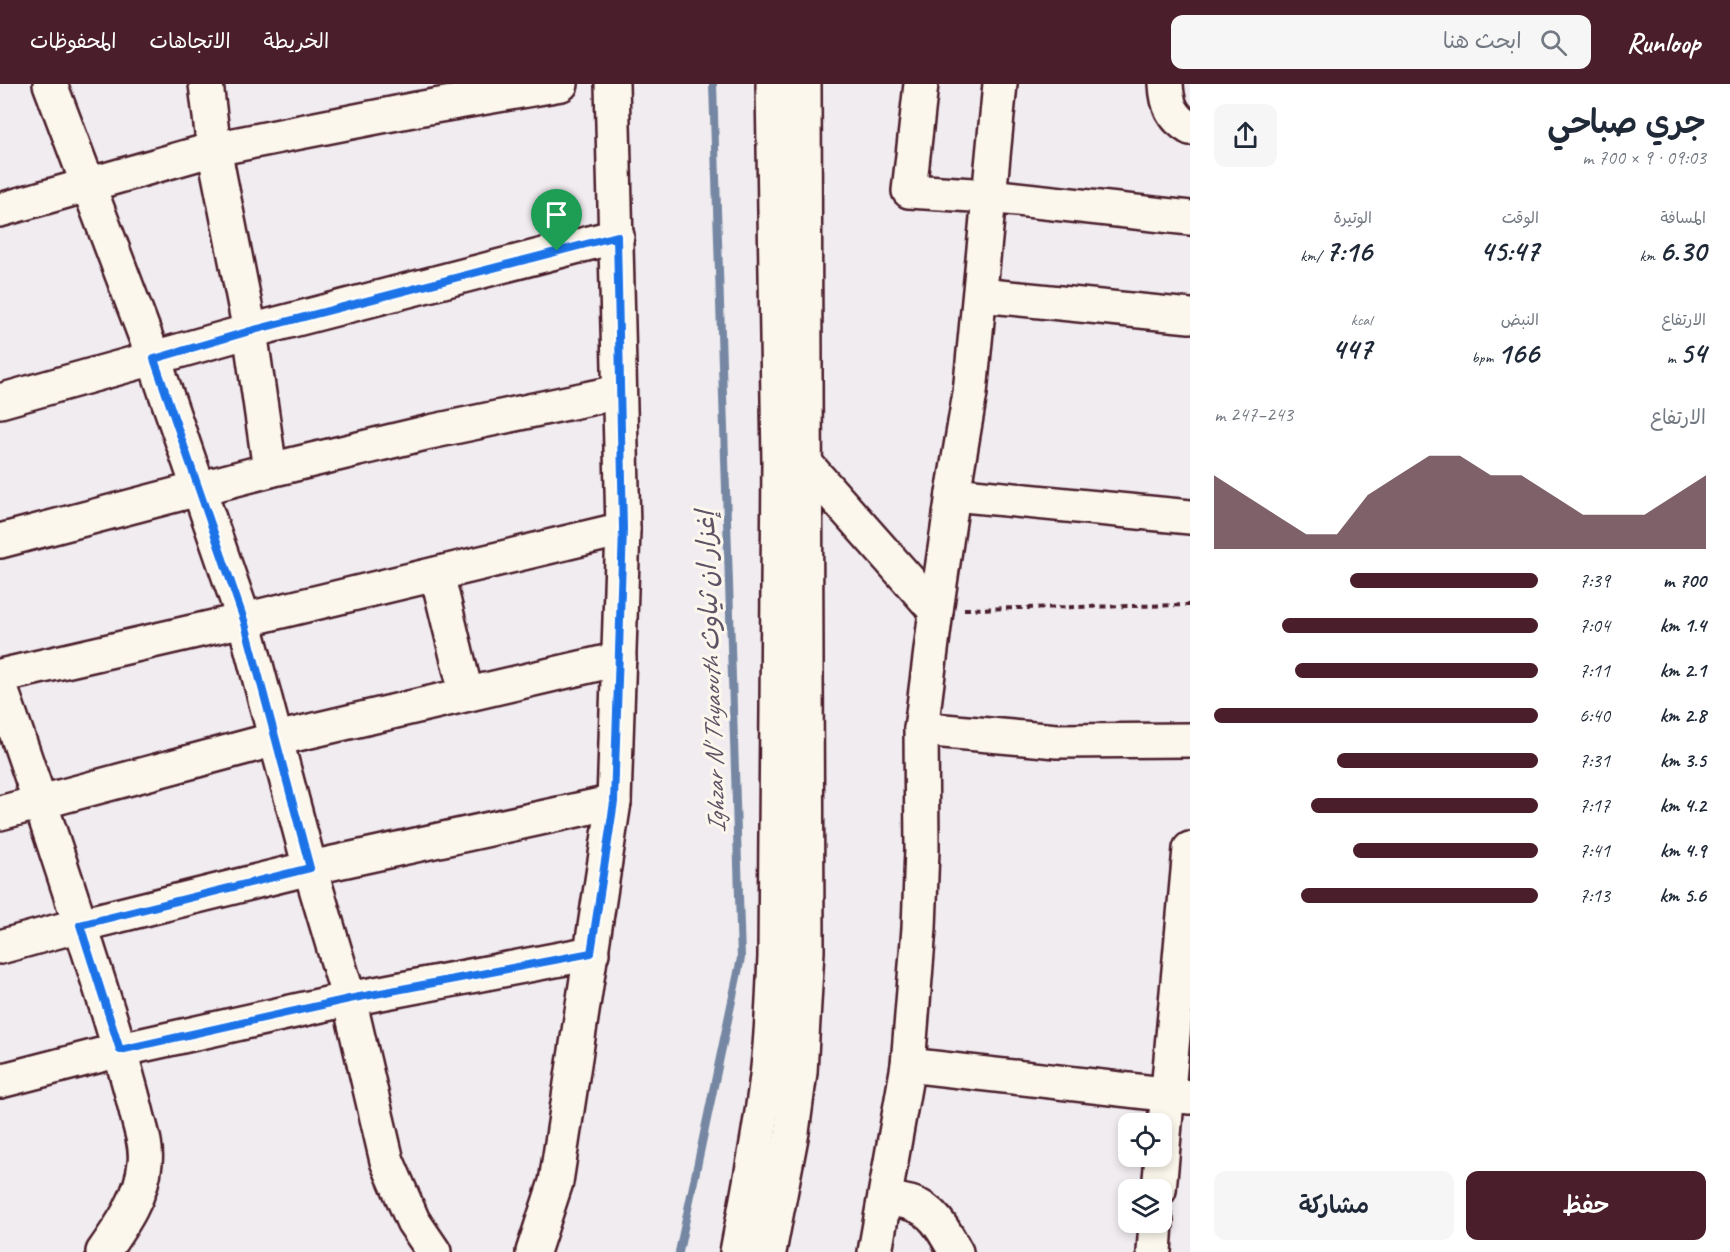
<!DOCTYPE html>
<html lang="ar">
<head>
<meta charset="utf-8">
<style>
  body { margin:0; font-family:Caveat,"Playpen Sans Arabic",sans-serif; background:#f6f6f7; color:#1f2937; direction:rtl; height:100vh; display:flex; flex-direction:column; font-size:22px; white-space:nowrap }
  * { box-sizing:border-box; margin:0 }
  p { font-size:20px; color:#747a83 }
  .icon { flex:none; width:33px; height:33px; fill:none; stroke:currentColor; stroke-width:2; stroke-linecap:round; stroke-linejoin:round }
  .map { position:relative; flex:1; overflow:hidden; direction:ltr }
  .drawer { display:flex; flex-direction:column; background:#fff; width:540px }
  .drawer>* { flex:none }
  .tools { position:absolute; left:1118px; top:1029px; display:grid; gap:12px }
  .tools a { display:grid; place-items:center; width:54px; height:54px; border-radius:12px; background:#fff; box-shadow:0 3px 9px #0003; font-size:30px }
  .pin { position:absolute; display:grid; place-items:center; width:51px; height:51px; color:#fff; margin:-62px -26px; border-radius:50% 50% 50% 0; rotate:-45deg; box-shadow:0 0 6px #0007 }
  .pin .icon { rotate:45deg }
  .round { display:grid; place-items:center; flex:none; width:63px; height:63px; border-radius:12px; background:#f6f6f7 }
  .head { display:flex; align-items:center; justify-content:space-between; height:102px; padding:0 24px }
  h1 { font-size:33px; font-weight:600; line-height:45px }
  .figures { display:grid; grid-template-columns:repeat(3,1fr); gap:9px; height:102px; padding:6px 24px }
  .figures div { display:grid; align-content:center }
  .figures b { font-size:30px; font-weight:600 }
  .figures small { font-size:16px; font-weight:400 }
  .figures p { font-size:16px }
  .chart { height:168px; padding:12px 24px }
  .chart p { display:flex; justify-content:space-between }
  .chart svg { width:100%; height:108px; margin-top:6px; fill:#4a1f2b; opacity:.7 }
  .primary-button { display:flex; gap:12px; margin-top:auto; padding:12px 24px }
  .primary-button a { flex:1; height:69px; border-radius:12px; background:#4a1f2b; color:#fff; font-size:24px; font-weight:600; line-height:69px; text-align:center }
  .primary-button a+a { background:#f6f6f7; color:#1f2937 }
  ul { padding:0 24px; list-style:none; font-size:20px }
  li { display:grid; grid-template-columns:96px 72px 1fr; align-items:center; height:45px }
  li i { height:15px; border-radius:8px; background:#4a1f2b }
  header { display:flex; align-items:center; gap:36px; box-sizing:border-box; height:84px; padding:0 30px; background:#4a1f2b; color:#fff }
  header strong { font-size:28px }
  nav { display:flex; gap:33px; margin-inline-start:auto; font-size:21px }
  .search { width:420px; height:54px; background:#f6f6f7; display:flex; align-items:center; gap:15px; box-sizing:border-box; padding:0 21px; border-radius:12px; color:#747a83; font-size:22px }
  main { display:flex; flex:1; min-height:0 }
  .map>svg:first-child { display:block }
</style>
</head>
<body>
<header>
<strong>Runloop</strong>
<div class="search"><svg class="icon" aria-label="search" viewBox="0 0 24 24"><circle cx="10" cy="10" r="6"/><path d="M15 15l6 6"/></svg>ابحث هنا</div>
<nav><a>الخريطة</a><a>الاتجاهات</a><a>المحفوظات</a></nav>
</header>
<main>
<section class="drawer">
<div class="head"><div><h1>جري صباحي</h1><p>09:03 · 9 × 700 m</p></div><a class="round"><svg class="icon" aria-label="share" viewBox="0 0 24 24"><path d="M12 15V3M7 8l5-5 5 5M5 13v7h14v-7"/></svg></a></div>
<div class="figures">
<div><p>المسافة</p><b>6.30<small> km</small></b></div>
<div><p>الوقت</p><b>45:47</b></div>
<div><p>الوتيرة</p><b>7:16<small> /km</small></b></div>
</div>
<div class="figures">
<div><p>الارتفاع</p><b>54<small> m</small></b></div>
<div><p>النبض</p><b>166<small> bpm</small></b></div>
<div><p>kcal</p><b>447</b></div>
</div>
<div class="chart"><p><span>الارتفاع</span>243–247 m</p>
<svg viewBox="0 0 160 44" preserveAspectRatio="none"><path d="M0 44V14L10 22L20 30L30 38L40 38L50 22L60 14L70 6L80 6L90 14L100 14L110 22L120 30L130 30L140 30L150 22L160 14V44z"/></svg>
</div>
<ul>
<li><b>700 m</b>7:39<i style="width:58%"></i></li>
<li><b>1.4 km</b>7:04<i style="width:79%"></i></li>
<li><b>2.1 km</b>7:11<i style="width:75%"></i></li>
<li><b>2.8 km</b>6:40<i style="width:100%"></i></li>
<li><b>3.5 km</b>7:31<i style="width:62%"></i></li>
<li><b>4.2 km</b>7:17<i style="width:70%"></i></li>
<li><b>4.9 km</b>7:41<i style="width:57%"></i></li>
<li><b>5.6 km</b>7:13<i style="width:73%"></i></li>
</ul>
<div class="primary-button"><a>حفظ</a><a>مشاركة</a></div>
</section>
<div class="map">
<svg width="1190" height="1168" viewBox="0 0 1190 1168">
  <rect width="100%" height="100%" fill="#f0ecf0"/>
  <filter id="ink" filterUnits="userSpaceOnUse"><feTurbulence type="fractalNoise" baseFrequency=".0167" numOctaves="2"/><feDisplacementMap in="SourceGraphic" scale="12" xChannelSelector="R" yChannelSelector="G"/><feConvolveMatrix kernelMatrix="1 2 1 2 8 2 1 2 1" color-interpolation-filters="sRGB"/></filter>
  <g filter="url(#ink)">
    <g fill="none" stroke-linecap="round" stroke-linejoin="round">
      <!-- stream -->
      <path stroke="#7587a2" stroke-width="8" d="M 679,1168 L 741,874 L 713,0"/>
      <defs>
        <g id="minor">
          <path d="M 50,0 L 154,275 L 244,536 L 310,784 L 349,915 L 387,1077 L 413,1137 L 434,1168"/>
          <path d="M 206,0 L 214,65 L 250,247 L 270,386"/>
          <path d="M 921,0 L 909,107 L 989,112 L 1190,134"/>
          <path d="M 1166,0 C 1167,21 1172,33 1190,44"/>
          <path d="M 0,126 L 214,65 L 417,25 L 561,0"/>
          <path d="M 980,211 L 1190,232"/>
          <path d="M 0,317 L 250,247 L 617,152"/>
          <path d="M 805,379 L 936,527 L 921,645 L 922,765 L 919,844 L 908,981 L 875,1168"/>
          <path d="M 953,410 L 1190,433"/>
          <path d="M 0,457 L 270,386 L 430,348 L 619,308"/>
          <path d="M 437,490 L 466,609"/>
          <path d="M 936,527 L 953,410 L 970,309 L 1000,0"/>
          <path d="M 0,592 L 244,536 L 623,445"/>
          <path d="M 0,602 C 39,712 75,823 110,934 C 120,967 130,1000 138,1034 C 142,1049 147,1064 145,1079 C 142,1113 122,1141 103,1168"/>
          <path d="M 921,645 L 1057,657 L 1190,656"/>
          <path d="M 0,729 L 276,655 L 619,575"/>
          <path d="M 0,863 L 80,841 L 310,784 L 614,718"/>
          <path d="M 908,981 L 1190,1013"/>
          <path d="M 0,997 L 120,966 L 349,915 L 592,869"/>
          <path d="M 1159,1106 L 1190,765"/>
          <path d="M 885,1114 C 894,1116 904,1117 913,1120 C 935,1127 945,1149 956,1168"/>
          <path d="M 533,1168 L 556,1098 L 614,718 L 623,445 L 612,0"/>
          <path d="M 737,1168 C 748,1109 760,1051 767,992 C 772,953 773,913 775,873 L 779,378 L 773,0"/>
          <path d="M 769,1168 L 792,1048 L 800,988 L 807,867 L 804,0"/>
          <path d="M 1154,1168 L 1156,1138"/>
        </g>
      </defs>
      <!-- minor casing -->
      <use href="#minor" stroke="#4a1f2b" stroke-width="38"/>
      <!-- path -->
      <path stroke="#4a1f2b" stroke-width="4" stroke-dasharray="6 4.5" stroke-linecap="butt" d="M 964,525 L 1190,521"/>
      <!-- minor -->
      <use href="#minor" stroke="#fbf7ec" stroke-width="33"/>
    </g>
  </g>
  <g fill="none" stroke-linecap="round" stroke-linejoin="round" filter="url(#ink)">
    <defs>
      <path id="route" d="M 617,152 L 623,445 L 614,718 L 591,869 L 349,915 L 120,966 L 80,841 L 310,784 L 244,536 L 154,275 L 250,247 Z"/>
    </defs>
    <!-- route casing -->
    <use href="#route" stroke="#fff" stroke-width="12"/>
    <!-- route -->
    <use href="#route" stroke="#1a73e8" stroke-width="8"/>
  </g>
  <g text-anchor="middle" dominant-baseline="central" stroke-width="6" stroke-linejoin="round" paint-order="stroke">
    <!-- water labels -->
    <g font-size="26" font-style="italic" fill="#5f5366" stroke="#fbf7ec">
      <text transform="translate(711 588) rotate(-92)">Ighzar N' Thyaouth إغزار ان ثياوث</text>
    </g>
  </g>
</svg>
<div class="tools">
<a><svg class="icon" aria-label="locate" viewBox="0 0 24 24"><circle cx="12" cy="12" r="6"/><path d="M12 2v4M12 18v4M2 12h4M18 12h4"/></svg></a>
<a><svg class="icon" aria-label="layers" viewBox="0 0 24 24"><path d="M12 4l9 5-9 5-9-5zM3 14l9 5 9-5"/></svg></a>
</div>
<div class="pin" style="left:557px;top:167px;background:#1e9e55"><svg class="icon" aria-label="arrive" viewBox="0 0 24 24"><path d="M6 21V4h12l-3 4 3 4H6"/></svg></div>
</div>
</main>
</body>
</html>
